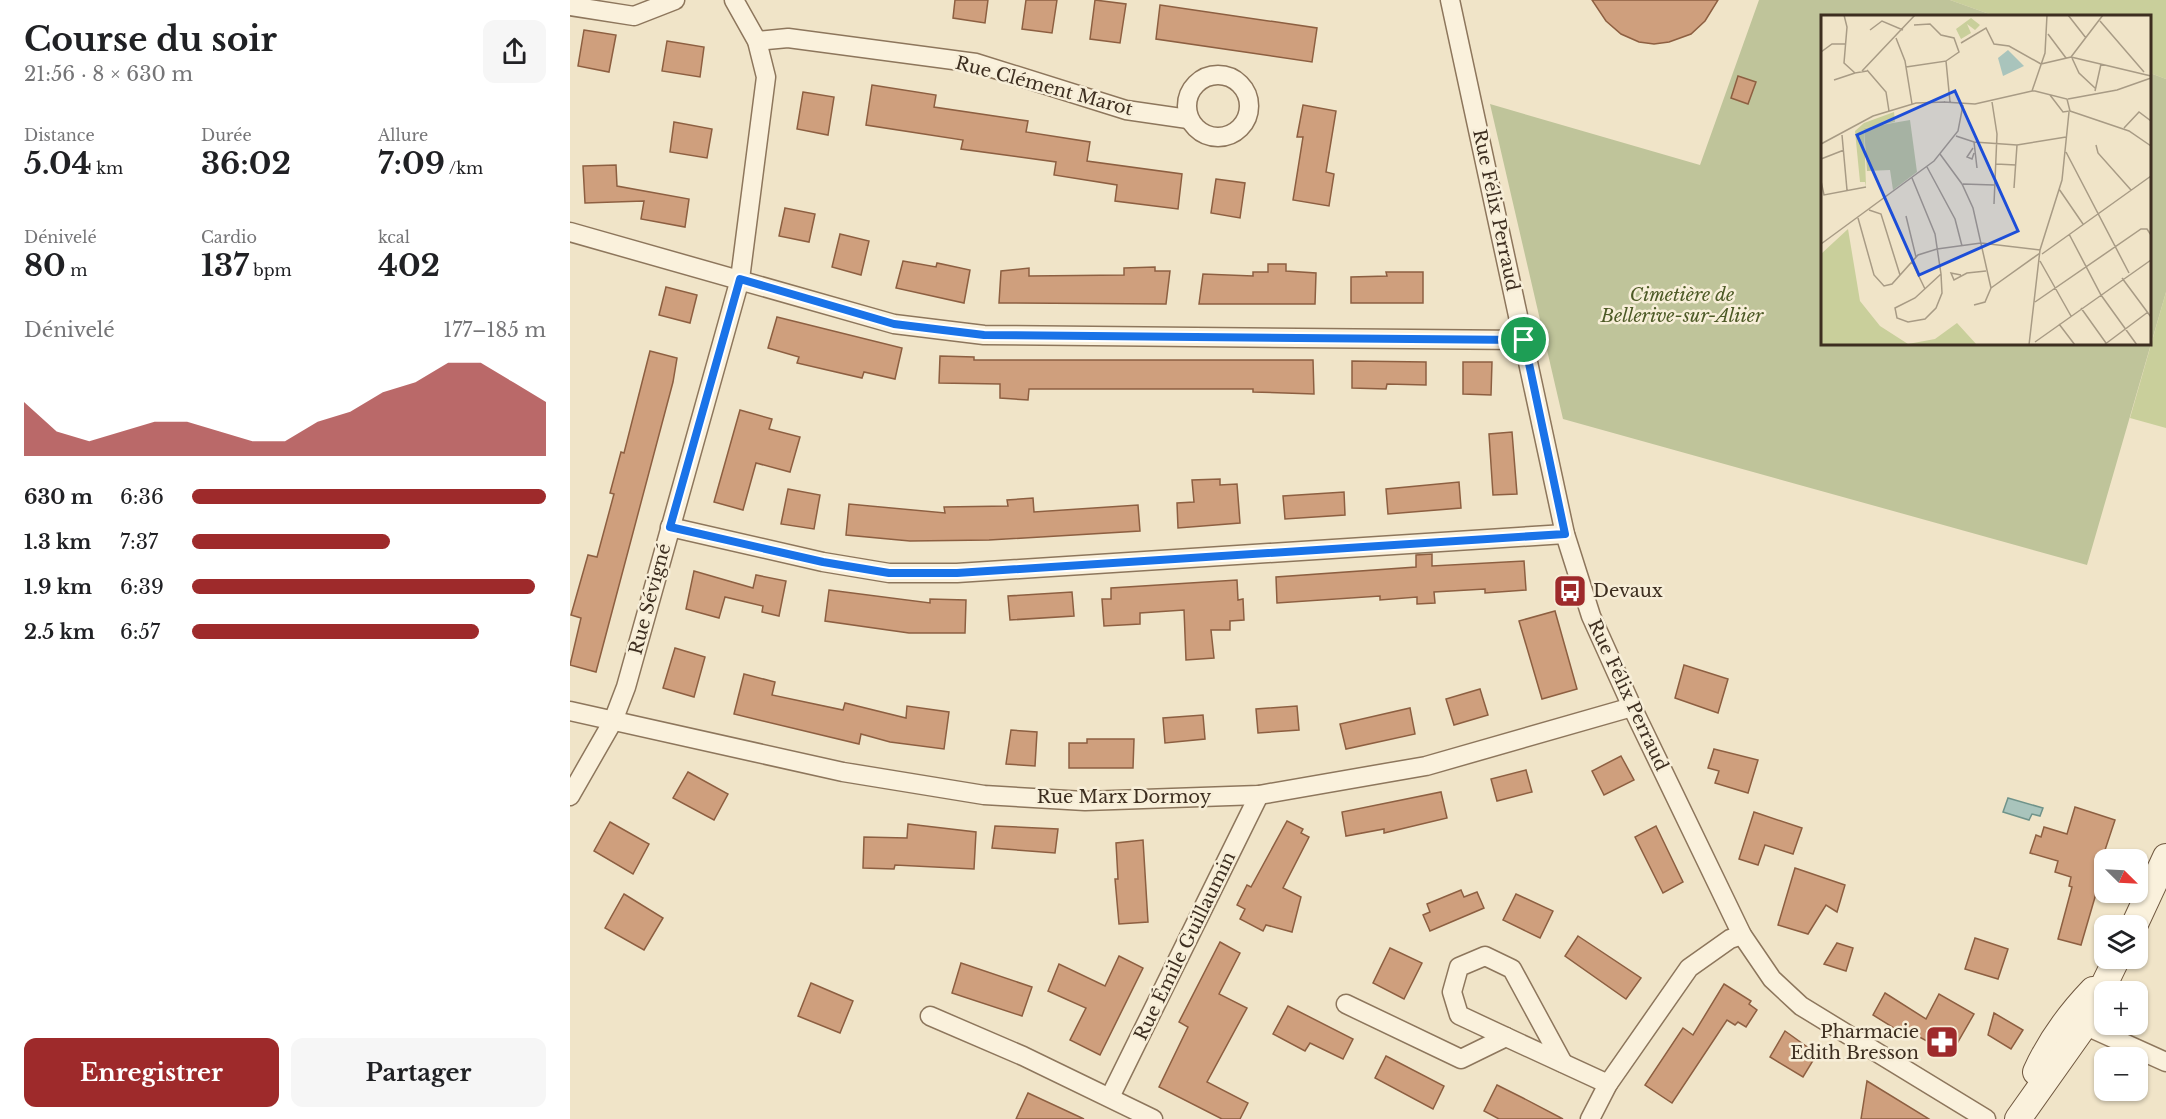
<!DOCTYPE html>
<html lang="fr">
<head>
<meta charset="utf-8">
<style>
  body { margin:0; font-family:"Libre Baskerville",serif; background:#f6f6f6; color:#202124; height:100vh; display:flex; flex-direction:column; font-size:22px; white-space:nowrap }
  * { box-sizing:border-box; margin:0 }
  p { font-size:20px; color:#757577 }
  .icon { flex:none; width:33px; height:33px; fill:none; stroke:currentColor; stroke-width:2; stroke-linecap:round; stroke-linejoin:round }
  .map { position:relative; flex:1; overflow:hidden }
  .side { display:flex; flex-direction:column; background:#fff; width:570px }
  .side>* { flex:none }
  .needle { width:39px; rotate:114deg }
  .controls { position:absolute; left:1524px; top:849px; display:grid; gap:12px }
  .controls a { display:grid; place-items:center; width:54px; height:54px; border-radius:12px; background:#fff; box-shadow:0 2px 4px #0004; font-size:30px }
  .pin { position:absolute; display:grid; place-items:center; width:51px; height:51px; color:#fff; margin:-26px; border:3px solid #fff; border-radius:50%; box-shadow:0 2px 6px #0007 }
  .round { display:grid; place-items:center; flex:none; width:63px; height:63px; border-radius:12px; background:#f6f6f6 }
  .headline { display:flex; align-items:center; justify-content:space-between; height:102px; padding:0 24px }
  h1 { font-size:33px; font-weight:800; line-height:45px }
  .figures { display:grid; grid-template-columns:repeat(3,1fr); gap:9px; height:102px; padding:6px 24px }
  .figures div { display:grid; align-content:center }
  .figures b { font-size:30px; font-weight:800 }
  .figures small { font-size:16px; font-weight:400 }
  .figures p { font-size:16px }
  .chart { height:168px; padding:12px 24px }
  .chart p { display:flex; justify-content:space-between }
  .chart svg { width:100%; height:108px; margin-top:6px; fill:#9e2a2b; opacity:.7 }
  .action { display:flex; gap:12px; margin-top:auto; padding:12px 24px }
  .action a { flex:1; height:69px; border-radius:12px; background:#9e2a2b; color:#fff; font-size:24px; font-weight:800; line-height:69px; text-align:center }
  .action a+a { background:#f6f6f6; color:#202124 }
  ul { padding:0 24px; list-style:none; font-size:20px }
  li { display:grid; grid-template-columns:96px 72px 1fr; align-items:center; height:45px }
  li i { height:15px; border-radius:8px; background:#9e2a2b }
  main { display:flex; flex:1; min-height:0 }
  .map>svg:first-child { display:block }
</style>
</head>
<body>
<main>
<section class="side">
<div class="headline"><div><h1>Course du soir</h1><p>21:56 · 8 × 630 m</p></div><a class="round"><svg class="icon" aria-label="share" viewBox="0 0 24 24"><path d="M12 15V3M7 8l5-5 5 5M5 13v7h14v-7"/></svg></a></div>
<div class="figures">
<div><p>Distance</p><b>5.04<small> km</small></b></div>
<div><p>Durée</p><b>36:02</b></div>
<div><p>Allure</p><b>7:09<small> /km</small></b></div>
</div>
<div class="figures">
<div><p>Dénivelé</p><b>80<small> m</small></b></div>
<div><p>Cardio</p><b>137<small> bpm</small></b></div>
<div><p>kcal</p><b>402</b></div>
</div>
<div class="chart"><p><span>Dénivelé</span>177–185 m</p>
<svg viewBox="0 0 160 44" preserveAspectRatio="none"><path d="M0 44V22L10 34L20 38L30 34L40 30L50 30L60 34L70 38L80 38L90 30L100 26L110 18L120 14L130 6L140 6L150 14L160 22V44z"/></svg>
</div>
<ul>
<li><b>630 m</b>6:36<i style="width:100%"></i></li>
<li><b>1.3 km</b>7:37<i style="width:56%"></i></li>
<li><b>1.9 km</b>6:39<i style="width:97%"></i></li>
<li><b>2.5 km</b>6:57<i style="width:81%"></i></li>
</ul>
<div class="action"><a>Enregistrer</a><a>Partager</a></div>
</section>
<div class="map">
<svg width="1596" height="1119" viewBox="0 0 1596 1119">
  <rect width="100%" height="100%" fill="#f0e4c8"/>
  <!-- green -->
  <g fill="#c9cf9b">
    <path d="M 1380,0 L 1596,0 L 1596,79 L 1580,73 L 1580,16 L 1425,16 Z"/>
    <path d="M 1596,292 L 1596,428 L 1560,418 Z"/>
  </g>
  <!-- cemetery -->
  <path fill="#bfc49a" d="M 1189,0 L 1380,0 L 1425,16 L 1252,16 L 1252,344 L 1580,344 L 1580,73 L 1596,79 L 1596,292 L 1517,565 L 993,419 L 920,104 L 1130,165 Z"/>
  <!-- water -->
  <path fill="#a9c4bc" stroke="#6f938a" stroke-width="1.5" d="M 1438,798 L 1473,808 L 1470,816 L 1462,814 L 1459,820 L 1433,812 Z"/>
  <!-- building -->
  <g fill="#cf9f7d" stroke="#8d5f41" stroke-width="1.5">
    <path d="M 385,0 L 418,0 L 415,23 L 383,18 Z"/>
    <path d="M 456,0 L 487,0 L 482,33 L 452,29 Z"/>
    <path d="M 525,0 L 556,4 L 550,43 L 520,39 Z"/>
    <path d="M 1022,0 L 1148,0 L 1135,21 L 1121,34 L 1099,42 L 1084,44 L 1069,42 L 1051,34 L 1036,21 Z"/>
    <path d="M 590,5 L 747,28 L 742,62 L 586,39 Z"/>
    <path d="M 14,30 L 46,35 L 39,72 L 8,66 Z"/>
    <path d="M 97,41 L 134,47 L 130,77 L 92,71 Z"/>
    <path d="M 1168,76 L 1186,82 L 1178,104 L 1161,98 Z"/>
    <path d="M 302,85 L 366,95 L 364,107 L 458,121 L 456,132 L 520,142 L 517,161 L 612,174 L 608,209 L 545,201 L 547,185 L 484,175 L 486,162 L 391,149 L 393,140 L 296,125 Z"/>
    <path d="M 233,92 L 264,97 L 258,135 L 227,129 Z"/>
    <path d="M 733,105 L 766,111 L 756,172 L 764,174 L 759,206 L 723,200 L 733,137 L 727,137 Z"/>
    <path d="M 104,122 L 142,129 L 137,158 L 100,152 Z"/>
    <path d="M 46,165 L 47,186 L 119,199 L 115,227 L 71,219 L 74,201 L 15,203 L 13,166 Z"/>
    <path d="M 646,179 L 675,183 L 670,218 L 641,213 Z"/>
    <path d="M 215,208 L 245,214 L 239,242 L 209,236 Z"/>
    <path d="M 270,234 L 299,241 L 291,275 L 262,267 Z"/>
    <path d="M 333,261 L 366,267 L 367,263 L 400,270 L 394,303 L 326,288 Z"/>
    <path d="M 698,264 L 716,264 L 716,271 L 746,273 L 745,304 L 629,304 L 633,274 L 683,276 L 683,272 L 698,272 Z"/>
    <path d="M 585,267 L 585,271 L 600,271 L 596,304 L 429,303 L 431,271 L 459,268 L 459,276 L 554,275 L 554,268 Z"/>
    <path d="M 816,272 L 853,272 L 853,303 L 781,303 L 781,277 L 817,276 Z"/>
    <path d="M 96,287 L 127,295 L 120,323 L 89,315 Z"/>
    <path d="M 207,317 L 332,348 L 325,379 L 294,372 L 292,378 L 227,363 L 229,357 L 198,348 Z"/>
    <path d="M 80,351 L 107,358 L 103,382 L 26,672 L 0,665 L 11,618 L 1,615 L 18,555 L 27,557 L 44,494 L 40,493 L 51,452 L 54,453 Z"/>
    <path d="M 370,356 L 404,357 L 404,360 L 743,360 L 744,394 L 683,392 L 683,389 L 459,389 L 458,400 L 430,398 L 430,384 L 369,383 Z"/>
    <path d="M 782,361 L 856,362 L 856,385 L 817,384 L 816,389 L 782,388 Z"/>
    <path d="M 893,362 L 922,362 L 921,395 L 893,394 Z"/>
    <path d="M 170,410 L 202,419 L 199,429 L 230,437 L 220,472 L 186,463 L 173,510 L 144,502 Z"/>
    <path d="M 942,432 L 947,494 L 923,495 L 919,434 Z"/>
    <path d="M 650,479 L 650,485 L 667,484 L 670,523 L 608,528 L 607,503 L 624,502 L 622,480 Z"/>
    <path d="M 889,482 L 891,508 L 818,514 L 816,489 Z"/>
    <path d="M 218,489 L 250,495 L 244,529 L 211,524 Z"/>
    <path d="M 774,492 L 775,515 L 715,519 L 713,496 Z"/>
    <path d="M 463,498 L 464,512 L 568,505 L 570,531 L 419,540 L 340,541 L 276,535 L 279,504 L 375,513 L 374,507 L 438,506 L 437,500 Z"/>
    <path d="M 862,554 L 862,566 L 954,561 L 956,590 L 915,593 L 915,589 L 864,592 L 865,603 L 847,604 L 847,597 L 810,600 L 810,596 L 707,603 L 706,577 L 846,567 L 846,555 Z"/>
    <path d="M 124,571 L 183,588 L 186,575 L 216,581 L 209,616 L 192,612 L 193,606 L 155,597 L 149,618 L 116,609 Z"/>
    <path d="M 667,580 L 668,600 L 673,599 L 674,620 L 660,621 L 660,630 L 641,630 L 644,658 L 616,660 L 614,610 L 570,613 L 570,624 L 534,626 L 532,599 L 541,599 L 541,588 Z"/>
    <path d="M 259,590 L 360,603 L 360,599 L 396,600 L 395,633 L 339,633 L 255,621 Z"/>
    <path d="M 502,592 L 504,616 L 440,620 L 438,596 Z"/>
    <path d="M 985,611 L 1007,689 L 972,699 L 949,621 Z"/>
    <path d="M 105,648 L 135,657 L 124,697 L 93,688 Z"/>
    <path d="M 1114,665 L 1158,679 L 1148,713 L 1105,698 Z"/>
    <path d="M 174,674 L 205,682 L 202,695 L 273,710 L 275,703 L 336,718 L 337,706 L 379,712 L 374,749 L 320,742 L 291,734 L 289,744 L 164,714 Z"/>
    <path d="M 910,689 L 918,715 L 884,725 L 876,699 Z"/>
    <path d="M 727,706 L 729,730 L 688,733 L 686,709 Z"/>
    <path d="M 840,708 L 845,734 L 776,749 L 770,724 Z"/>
    <path d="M 633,715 L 635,739 L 595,743 L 593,718 Z"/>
    <path d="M 441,730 L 467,732 L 465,766 L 436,764 Z"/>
    <path d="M 517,739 L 564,739 L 563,768 L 499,768 L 499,743 L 517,743 Z"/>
    <path d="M 1144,749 L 1188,760 L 1178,793 L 1145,783 L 1149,771 L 1138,768 Z"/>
    <path d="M 1051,756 L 1064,780 L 1034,795 L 1022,771 Z"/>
    <path d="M 956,770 L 962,792 L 927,801 L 921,779 Z"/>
    <path d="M 118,772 L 158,794 L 144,820 L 103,798 Z"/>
    <path d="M 871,792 L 877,818 L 814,833 L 814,829 L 776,836 L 772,812 Z"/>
    <path d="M 1505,807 L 1545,820 L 1534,853 L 1534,881 L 1530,880 L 1511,945 L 1488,939 L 1502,887 L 1499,886 L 1501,877 L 1485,872 L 1488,861 L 1460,853 L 1466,835 L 1471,837 L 1474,827 L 1497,834 Z"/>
    <path d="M 1184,812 L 1232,828 L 1223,854 L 1195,845 L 1188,865 L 1169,859 Z"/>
    <path d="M 717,821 L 733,829 L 731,833 L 739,837 L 713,888 L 731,897 L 722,932 L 696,925 L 693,931 L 670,919 L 675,909 L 667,905 L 677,885 L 681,887 Z"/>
    <path d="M 40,822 L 79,844 L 63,874 L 24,851 Z"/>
    <path d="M 338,824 L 406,832 L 404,869 L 325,865 L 324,869 L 293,868 L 294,837 L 337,838 Z"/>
    <path d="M 425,826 L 488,829 L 485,853 L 422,848 Z"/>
    <path d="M 1086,826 L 1113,882 L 1093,893 L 1065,837 Z"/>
    <path d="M 573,840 L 578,922 L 549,924 L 545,879 L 548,879 L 546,843 Z"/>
    <path d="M 1225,868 L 1275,885 L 1267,912 L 1256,905 L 1238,934 L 1208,925 Z"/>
    <path d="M 891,890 L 894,897 L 907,892 L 914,908 L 860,931 L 853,915 L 860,912 L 857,904 Z"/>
    <path d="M 54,894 L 93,918 L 74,950 L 35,928 Z"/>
    <path d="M 946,894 L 983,911 L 970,938 L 933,920 Z"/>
    <path d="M 1008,936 L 1071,978 L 1056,999 L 995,956 Z"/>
    <path d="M 1405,938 L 1438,949 L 1428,979 L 1395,969 Z"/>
    <path d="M 650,942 L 670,953 L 649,994 L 677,1008 L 637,1082 L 678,1103 L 670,1119 L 652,1119 L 589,1087 L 618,1027 L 609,1022 Z"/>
    <path d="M 1267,943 L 1283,948 L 1276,971 L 1254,964 Z"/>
    <path d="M 820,948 L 852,963 L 834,999 L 803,983 Z"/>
    <path d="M 549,956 L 573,968 L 530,1055 L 500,1040 L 516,1008 L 478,991 L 489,964 L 535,986 Z"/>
    <path d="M 391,963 L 462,987 L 452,1016 L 382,993 Z"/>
    <path d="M 241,983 L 283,1001 L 270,1033 L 228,1016 Z"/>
    <path d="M 1154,984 L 1181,1001 L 1179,1004 L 1187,1010 L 1176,1027 L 1168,1022 L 1165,1025 L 1157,1020 L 1102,1103 L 1075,1085 L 1113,1028 L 1123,1035 Z"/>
    <path d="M 1315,993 L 1356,1019 L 1369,994 L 1404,1014 L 1381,1054 L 1329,1026 L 1327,1030 L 1303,1015 Z"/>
    <path d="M 718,1006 L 783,1039 L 773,1059 L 740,1043 L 735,1051 L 703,1034 Z"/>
    <path d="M 1424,1013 L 1453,1030 L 1441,1049 L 1418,1035 Z"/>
    <path d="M 1215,1031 L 1247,1054 L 1233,1077 L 1200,1057 Z"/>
    <path d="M 816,1056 L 874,1086 L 863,1109 L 805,1078 Z"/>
    <path d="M 1297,1081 L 1359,1119 L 1291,1119 Z"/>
    <path d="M 927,1085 L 953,1098 L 993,1119 L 929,1119 L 914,1111 Z"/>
    <path d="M 458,1093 L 514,1119 L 446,1119 Z"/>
  </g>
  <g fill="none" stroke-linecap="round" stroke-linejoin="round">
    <defs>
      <g id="minor">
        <path d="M 880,0 L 995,534 L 1021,616 L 1062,707 L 1172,935 L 1202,979 L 1231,1006 L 1416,1119"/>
        <path d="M 0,6 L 64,16 L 105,0"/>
        <path d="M 187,41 L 218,38 L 406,63 L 556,110 L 618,119"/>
        <circle cx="648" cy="106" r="31"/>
        <path d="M 0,232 L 324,324 L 414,335 L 954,340"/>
        <path d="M 100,527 L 253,562 L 319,573 L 387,573 L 995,534"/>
        <path d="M 0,711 L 273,772 L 414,795 L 515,801 L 689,795 L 856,766 L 1062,707"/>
        <path d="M 0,796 L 43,721 L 56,687 L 170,279 L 196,77 L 187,41 L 164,0"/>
        <path d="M 776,1004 L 891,1059 L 936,1037 L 1038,1084"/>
        <path d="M 360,1016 L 453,1056 L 583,1119"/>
        <path d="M 1505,1021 L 1596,1062"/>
        <path d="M 936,1037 L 889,1015 L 882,992 L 889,967 L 915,956 L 942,969 L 993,1063"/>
        <path d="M 540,1097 L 689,795"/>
        <path d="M 1020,1119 L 1038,1084 L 1119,968 L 1160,939 L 1172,935"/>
      </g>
      <g id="secondary">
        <path d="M 1564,926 L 1596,857"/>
        <path d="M 1466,1072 C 1480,1041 1499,1015 1523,990"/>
        <path d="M 1448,1119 L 1514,1026 L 1547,958"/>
      </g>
    </defs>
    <!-- minor casing -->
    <use href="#minor" stroke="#8d765c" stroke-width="21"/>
    <!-- secondary casing -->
    <use href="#secondary" stroke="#6f573f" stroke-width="28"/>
    <!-- minor -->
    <use href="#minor" stroke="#faf1dc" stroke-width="18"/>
    <!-- secondary -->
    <use href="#secondary" stroke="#faf1dc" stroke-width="26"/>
  </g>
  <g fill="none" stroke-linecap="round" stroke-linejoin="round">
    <defs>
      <path id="route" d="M 170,279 L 324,324 L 414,335 L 954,340 L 995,534 L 387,573 L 319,573 L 253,562 L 100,527 Z"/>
    </defs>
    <!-- route casing -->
    <use href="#route" stroke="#fff" stroke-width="12"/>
    <!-- route -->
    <use href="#route" stroke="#1a73e8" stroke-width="8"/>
  </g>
  <!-- icons -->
  <defs>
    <symbol id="bus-square" viewBox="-11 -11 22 22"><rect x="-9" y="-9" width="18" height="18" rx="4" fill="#9e2a2b" stroke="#f7eed8"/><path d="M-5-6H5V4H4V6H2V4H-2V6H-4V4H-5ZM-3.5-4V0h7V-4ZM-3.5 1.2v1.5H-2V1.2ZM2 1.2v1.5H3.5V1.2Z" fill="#fff"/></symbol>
    <symbol id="pharmacy-square" viewBox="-11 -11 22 22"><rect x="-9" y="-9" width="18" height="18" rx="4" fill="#9e2a2b" stroke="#f7eed8"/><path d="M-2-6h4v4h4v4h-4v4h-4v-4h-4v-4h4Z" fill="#fff"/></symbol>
  </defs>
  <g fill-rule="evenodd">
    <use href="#bus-square" x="981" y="572" width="38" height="38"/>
    <use href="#pharmacy-square" x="1353" y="1023" width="38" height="38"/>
  </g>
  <g text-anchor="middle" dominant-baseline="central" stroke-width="5" stroke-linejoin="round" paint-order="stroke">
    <!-- street labels -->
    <g font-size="18" fill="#3d2e20" stroke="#f7eed8">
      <text transform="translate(474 86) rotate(15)">Rue Clément Marot</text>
      <text transform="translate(926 210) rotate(78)">Rue Félix Perraud</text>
      <text transform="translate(80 599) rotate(-75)">Rue Sévigné</text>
      <text transform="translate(1058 695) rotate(65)">Rue Félix Perraud</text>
      <text x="554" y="797">Rue Marx Dormoy</text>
      <text transform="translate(615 946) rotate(-64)">Rue Émile Guillaumin</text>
    </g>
    <!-- park labels -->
    <g font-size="18" font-style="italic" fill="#4d5a26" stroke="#f7eed8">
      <text x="1112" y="295">Cimetière de<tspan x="1112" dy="21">Bellerive-sur-Aliier</tspan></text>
    </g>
    <!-- poi labels -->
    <g font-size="18" fill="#3d2e20" stroke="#f7eed8" text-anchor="start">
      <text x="1023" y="591">Devaux</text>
      <text x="1349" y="1032" text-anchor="end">Pharmacie<tspan x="1349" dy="21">Edith Bresson</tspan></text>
    </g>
  </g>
  <!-- overview -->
  <g transform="translate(1251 15)">
    <rect width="330" height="330" fill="#f0e4c8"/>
    <path d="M 150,3 L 159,10 L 154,15 L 146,9 L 150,18 L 140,24 L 135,14 ZM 73,97 L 74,107 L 43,113 L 45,172 L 44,167 L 39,167 L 34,116 L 43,108 ZM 27,214 L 39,286 L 59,311 L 87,329 L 114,324 L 136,308 L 156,330 L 0,330 L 0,239 Z" fill="#c9cf9b"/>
    <path d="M 89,105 L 96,157 L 72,175 L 69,155 L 46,156 L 43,113 Z" fill="#bfc49a"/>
    <path d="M 187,35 L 203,51 L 182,61 L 177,43 Z" fill="#a9c4bc"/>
    <path fill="none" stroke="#a89b85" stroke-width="1.5" d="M 23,0 L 26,12 L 23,48 L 34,58 L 46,56M 247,0 L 265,23M 279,6 L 323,57M 93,10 L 109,9 L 120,20 L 133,23 L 138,37 L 125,46M 49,15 L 61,6 L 82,15M 227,19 L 245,43M 75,23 L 84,46 L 91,89M 140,28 L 165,13 L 173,29 L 188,31 L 220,49M 0,37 L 11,29 L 24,29M 250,42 L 330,61M 251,43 L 258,58 L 274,73M 220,49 L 250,42 L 282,0M 85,52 L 125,46 L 129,87M 46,55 L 65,77 L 68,96M 41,56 L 94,0M 13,65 L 34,58M 211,76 L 224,38 L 226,0M 274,76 L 280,49M 247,84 L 296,75 L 330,63M 123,87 L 154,89 L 211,76 L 214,76 L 246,84 L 249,96 L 242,97 L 229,80M 171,87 L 176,119 L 173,189M 249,96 L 308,116 L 330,131M 303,113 L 318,97 L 330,106M 21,120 L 26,175M 135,121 L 153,127 L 196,130 L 245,122M 153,127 L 156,153M 0,129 L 52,101 L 95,88 L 124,87M 275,130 L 277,138 L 310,175M 152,133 L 146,142 L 151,144 L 153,138M 245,137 L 308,258M 119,139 L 141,169 L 152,193 L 170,273M 0,144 L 23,135M 175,149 L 195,150M 106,152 L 134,204 L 141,231M 91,163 L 114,219 L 120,259 L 121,278 L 115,293 L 104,304 L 87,307 L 76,303 L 74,293 L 94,283 L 120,259M 0,166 L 3,180 L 45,172M 142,169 L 173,170M 193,173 L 196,130M 238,174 L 262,209M 48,195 L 60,199 L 79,260M 85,201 L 95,242M 37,203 L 53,260 L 63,271 L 71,269 L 97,240 L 116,234 L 160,228 L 219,235M 248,219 L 280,280 L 316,330M 0,229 L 113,146 L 137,116 L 142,90M 221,239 L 330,161M 219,246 L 250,301M 91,247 L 104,274M 140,260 L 130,258 L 133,265 L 146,258 L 165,256M 301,263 L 330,302M 170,273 L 219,238M 214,287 L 320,214 L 326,214 L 330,220M 153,290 L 164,287 L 170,273M 260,293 L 285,328M 238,309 L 254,330M 214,327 L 330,245M 208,330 L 219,235 L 241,165 L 248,97M 283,330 L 327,297"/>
    <path fill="#1d4ed8" fill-opacity="0.15" stroke="#1d4ed8" stroke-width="3" d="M 134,76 L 197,216 L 98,260 L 36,120 Z"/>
    <rect width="330" height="330" fill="none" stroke="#3d2e20" stroke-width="3"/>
  </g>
</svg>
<div class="controls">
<a><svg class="needle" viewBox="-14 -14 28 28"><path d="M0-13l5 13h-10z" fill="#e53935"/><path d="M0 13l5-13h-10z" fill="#757577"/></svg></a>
<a><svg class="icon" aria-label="layers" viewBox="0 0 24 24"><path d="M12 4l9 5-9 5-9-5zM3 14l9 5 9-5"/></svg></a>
<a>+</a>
<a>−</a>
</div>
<div class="pin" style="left:954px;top:340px;background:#1e9e55"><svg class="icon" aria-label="arrive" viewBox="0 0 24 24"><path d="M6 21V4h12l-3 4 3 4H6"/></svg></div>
</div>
</main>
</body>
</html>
